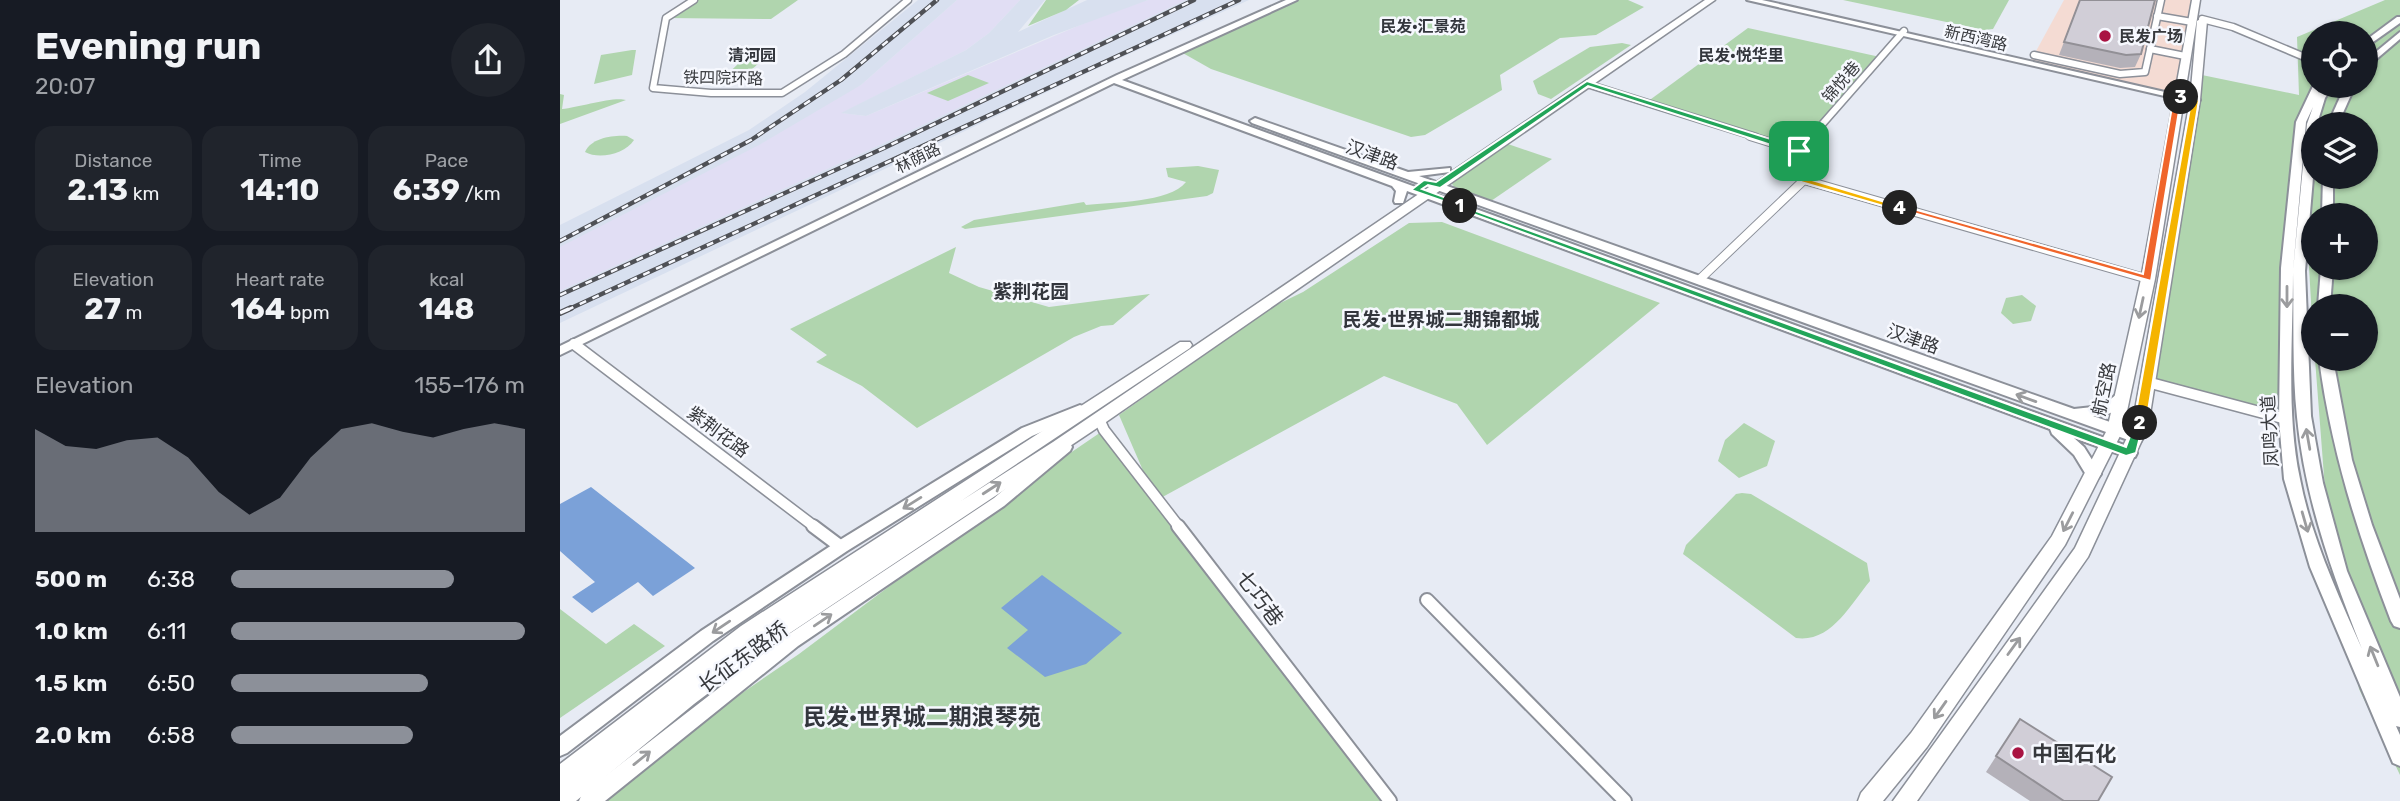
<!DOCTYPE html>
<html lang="en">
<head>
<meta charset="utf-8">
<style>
  body { margin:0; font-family:Rubik,"Noto Sans SC",sans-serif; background:#20242c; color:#f1f3f6; height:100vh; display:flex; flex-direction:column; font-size:26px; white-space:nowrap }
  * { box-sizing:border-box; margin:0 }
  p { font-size:23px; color:#9ea1a6 }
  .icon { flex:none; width:38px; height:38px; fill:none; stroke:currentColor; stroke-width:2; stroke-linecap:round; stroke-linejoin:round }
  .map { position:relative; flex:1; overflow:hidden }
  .sheet { display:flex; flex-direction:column; background:#171b24; width:560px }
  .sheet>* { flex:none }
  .controls { position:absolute; left:1741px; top:21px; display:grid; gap:14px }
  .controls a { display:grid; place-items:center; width:77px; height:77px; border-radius:50%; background:#171b24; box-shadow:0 2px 5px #0004; font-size:35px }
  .pin { position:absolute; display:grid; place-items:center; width:60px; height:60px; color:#fff; margin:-30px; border-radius:14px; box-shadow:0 4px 10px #0006 }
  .km { position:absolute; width:35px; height:35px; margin:-18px; border-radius:50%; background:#222; color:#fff; font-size:19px; line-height:35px; text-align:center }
  .round { display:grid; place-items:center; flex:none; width:74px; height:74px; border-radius:37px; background:#20242c }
  .head { display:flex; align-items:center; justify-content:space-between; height:119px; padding:0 35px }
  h1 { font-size:38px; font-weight:700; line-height:52px }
  .metrics { display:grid; grid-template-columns:repeat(3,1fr); gap:10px; height:119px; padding:7px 35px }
  .metrics div { display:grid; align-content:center; border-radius:18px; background:#20242c; text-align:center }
  .metrics b { font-size:30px; font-weight:700 }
  .metrics small { font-size:19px; font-weight:400 }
  .metrics p { font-size:19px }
  .chart { height:196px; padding:14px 35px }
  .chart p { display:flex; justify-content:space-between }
  .chart svg { width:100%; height:126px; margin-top:7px; fill:#8c9099; opacity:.7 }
  ul { padding:0 35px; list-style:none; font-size:23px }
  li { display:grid; grid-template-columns:112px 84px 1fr; align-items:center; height:52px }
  li i { height:18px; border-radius:9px; background:#8c9099 }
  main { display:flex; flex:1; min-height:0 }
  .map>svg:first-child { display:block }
</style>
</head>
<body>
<main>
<section class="sheet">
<div class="head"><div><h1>Evening run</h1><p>20:07</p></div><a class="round"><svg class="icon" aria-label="share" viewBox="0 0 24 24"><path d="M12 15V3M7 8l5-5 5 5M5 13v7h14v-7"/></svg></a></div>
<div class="metrics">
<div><p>Distance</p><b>2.13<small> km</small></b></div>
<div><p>Time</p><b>14:10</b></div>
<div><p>Pace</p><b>6:39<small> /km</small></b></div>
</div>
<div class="metrics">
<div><p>Elevation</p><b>27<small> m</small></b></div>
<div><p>Heart rate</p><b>164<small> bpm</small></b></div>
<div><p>kcal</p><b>148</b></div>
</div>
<div class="chart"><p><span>Elevation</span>155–176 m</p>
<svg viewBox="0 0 160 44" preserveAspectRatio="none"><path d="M0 44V8L10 14L20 15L30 12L40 11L50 18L60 30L70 38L80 32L90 18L100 8L110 6L120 9L130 11L140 8L150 6L160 8V44z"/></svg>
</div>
<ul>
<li><b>500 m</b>6:38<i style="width:76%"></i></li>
<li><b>1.0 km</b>6:11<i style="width:100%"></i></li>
<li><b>1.5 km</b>6:50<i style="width:67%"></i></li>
<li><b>2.0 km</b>6:58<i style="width:62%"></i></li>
</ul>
</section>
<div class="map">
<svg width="1840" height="801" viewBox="0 0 1840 801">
  <rect width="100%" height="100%" fill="#e7ebf4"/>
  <!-- commercial -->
  <path fill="#f4dbd3" d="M 1504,0 L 1636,0 L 1617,96 L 1469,64 Z"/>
  <!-- industrial -->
  <path fill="#e1def4" d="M 397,0 L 460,0 L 429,33 L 406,50 L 282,113 L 306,116 L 565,6 L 588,0 L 626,0 L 331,140 L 0,291 L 0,236 L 301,85 Z"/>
  <!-- built -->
  <g fill="#d8e0ef">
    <path d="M 358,0 L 397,0 L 301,85 L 199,145 L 0,247 L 0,225 L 189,130 L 245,92 Z"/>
    <path d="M 460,0 L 485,0 L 458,32 L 527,0 L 588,0 L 494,35 L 306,116 L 281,113 L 406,50 L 429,33 Z"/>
    <path d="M 626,0 L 689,0 L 527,73 L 0,323 L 0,291 L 331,140 Z"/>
  </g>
  <!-- green -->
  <g fill="#b0d5ae" fill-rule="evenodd">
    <path d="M 134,0 L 238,0 L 211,19 L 106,18 Z"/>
    <path d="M 486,0 L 519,0 L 506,10 L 468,26 Z"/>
    <path d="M 737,0 L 1068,0 L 1084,7 L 1036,35 L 1000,38 L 940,75 L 942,90 L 865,135 L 851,137 L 651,69 L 621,52 Z"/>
    <path d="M 1283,0 L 1449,0 L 1433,29 L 1424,30 Z"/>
    <path d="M 1825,0 L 1840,0 L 1840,775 L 1799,689 L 1765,489 L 1755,359 L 1806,359 L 1806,306 L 1754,306 L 1753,336 L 1741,129 L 1727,268 L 1726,419 L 1587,382 L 1637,74 L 1739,95 L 1737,37 ZM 1754,33 L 1806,33 L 1806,86 L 1754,86 ZM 1754,124 L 1806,124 L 1806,177 L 1754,177 ZM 1754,215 L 1806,215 L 1806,268 L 1754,268 Z"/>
    <path d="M 1188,28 L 1320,57 L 1238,149 L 1087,102 Z"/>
    <path d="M 1062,43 L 1071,45 L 991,99 L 978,94 L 973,81 L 1030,47 Z"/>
    <path d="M 72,50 L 76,50 L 72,75 L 34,84 L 41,55 Z"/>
    <path d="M 212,50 C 197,65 183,82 160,81 L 178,64 L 176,51 Z"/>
    <path d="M 408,75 L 429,83 L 388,101 L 367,93 Z"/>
    <path d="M 0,94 L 4,95 L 2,109 C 20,107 54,96 66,100 L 0,124 Z"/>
    <path d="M 67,136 L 74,140 C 65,154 39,160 25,152 C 31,138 53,135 67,136 Z"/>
    <path d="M 945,143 L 992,159 L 931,201 L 896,189 L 892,184 L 894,177 Z"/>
    <path d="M 638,166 L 659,170 L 653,193 L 647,196 L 405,229 L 401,227 L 414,220 L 524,202 L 526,205 C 553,202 609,203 626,182 L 608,177 L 606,168 Z"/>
    <path d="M 882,222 L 1100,303 L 927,445 L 897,404 L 824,376 L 597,500 L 830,801 L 40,801 L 131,728 L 239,654 L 475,477 L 544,430 L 594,496 L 559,415 L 712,307 L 743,292 L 849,223 Z"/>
    <path d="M 396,247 L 389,273 L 419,287 L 489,307 L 590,294 L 553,325 L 541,326 L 514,337 L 357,428 L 302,386 L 256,362 L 267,355 L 230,329 Z"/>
    <path d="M 1462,295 L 1476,306 L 1471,321 L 1453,324 L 1441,313 L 1446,298 Z"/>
    <path d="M 1184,423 L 1215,441 L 1207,466 L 1179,478 L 1158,461 L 1165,440 Z"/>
    <path d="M 1182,493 L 1191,494 L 1307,563 L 1310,581 C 1290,605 1271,643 1236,638 L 1123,554 L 1126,545 L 1176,494 Z"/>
    <path d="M 0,609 L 46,644 L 74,624 L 105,646 L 0,718 Z"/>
  </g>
  <!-- water -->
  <g fill="#7ba1d8">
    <path d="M 31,487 L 135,568 L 93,596 L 78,582 L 32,613 L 12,597 L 35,582 L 0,551 L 0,504 Z"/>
    <path d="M 482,575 L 562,633 L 526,664 L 485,677 L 447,648 L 468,630 L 441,608 Z"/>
  </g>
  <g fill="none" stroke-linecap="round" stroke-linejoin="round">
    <defs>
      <g id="street-far3">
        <path d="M 134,0 L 106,18 L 93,88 L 151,93 L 222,93 L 284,54 L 348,0"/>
        <path d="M 1597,16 L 1632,22"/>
        <path d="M 1642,19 L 1673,27 L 1754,61"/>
        <path d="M 1590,49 L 1625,56"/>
        <path d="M 1474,55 L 1560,74 L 1585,72 L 1601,0"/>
        <path d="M 1027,84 L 1196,137"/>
        <path d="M 1251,137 L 1344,31"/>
      </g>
      <g id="street-far2">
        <path d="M 1190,136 L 1254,156 L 1244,180 L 1588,279"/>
        <path d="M 1239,151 L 1252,136"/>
        <path d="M 1139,280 L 1244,180"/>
      </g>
      <g id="street-far1">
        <path d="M 14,344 L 255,527"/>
        <path d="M 1587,382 L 1726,419"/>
        <path d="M 539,419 L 544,430 L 619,527"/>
      </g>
      <g id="street">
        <path d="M 253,526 L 281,547"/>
        <path d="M 618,526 L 830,801"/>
        <path d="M 867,600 L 1065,801"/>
      </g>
      <g id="secondary">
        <path d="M 726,0 L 737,0 L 562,80 L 1575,449 L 1577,453 L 1575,457 L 1570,458 L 1514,438 L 1524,447 L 1541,474 L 1538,478 L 1528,478 L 1514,455 L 1492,434 L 1490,429 L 847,191 L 843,203 L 835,203 L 834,201 L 836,191 L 832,186 L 554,83 L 0,355 L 0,346 L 557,75 Z"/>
        <path d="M 1187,0 L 1202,0 L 1640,100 L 1635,103 Z"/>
        <path d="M 1837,17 L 1840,17 L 1840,23 L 1806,47 L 1806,40 Z"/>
        <path d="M 1840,32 L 1840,39 L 1806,68 L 1806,60 Z"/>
        <path d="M 1754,84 L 1762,86 L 1758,93 L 1764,86 L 1773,86 L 1765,98 L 1757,124 L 1754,124 L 1754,166 L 1745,271 L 1751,416 L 1763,483 L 1787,571 L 1840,697 L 1840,727 L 1836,726 L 1840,735 L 1840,766 L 1833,763 L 1750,567 L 1724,479 L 1719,419 L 1721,268 L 1736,122 ZM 1753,107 L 1747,124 L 1733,271 L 1746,122 ZM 1733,272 C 1734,319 1732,369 1737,417 C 1745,499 1772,573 1802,649 C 1778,594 1751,537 1740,479 C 1726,414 1733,338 1733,272 Z"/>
        <path d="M 1785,86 L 1795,86 L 1778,124 L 1768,124 Z"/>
        <path d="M 695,118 L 848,172 L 890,168 L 890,172 L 859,176 L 1514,409 L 1542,406 L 1557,394 L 1567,394 L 1569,397 C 1559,410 1550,416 1533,416 L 1581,433 L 1583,437 L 1581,441 L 1571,441 L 692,123 L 690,121 Z"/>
        <path d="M 1763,177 L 1773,177 L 1773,215 L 1762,215 Z"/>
        <path d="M 1761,268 L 1773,268 L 1770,306 L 1758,306 Z"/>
        <path d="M 1759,359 L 1773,359 L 1792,460 L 1812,525 L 1840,599 L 1840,628 L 1834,626 L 1831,621 C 1798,535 1771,450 1759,359 Z"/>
        <path d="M 520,405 L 525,407 L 527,410 L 525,413 L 472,436 L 287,551 L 153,641 L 7,753 L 0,756 L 0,736 L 141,631 L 275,543 L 462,428 Z"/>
        <path d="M 505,442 L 510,443 L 512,447 L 510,451 L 444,506 L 238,646 L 45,801 L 19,801 L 22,794 L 226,636 L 434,498 L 500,443 Z"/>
      </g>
      <g id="primary">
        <path d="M 1145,0 L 1155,0 L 546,422 L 212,645 L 134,704 L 16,801 L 0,801 L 0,764 L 181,626 L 620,342 L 630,342 L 632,345 L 630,348 L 401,501 L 493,442 Z"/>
        <path d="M 1632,0 L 1640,0 L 1595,279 L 1563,430 L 1505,545 L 1367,747 L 1323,801 L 1298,801 L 1301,793 L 1351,733 L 1492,536 L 1547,430 L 1581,279 Z"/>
        <path d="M 1642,18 L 1647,21 L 1640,100 L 1588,427 L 1528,557 L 1357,801 L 1333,801 L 1515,548 L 1572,427 L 1630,100 L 1637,21 Z"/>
      </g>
    </defs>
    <!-- street-far3 casing -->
    <use href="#street-far3" stroke="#8c9099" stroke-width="9"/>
    <!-- street-far2 casing -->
    <use href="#street-far2" stroke="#8c9099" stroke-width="10"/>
    <!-- street-far1 casing -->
    <use href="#street-far1" stroke="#8c9099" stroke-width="13"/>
    <!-- street casing -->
    <use href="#street" stroke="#8c9099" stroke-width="16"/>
    <!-- secondary casing -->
    <use href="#secondary" stroke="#8c9099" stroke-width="4"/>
    <!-- primary casing -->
    <use href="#primary" stroke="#8c9099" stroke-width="3"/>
    <!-- street-far3 -->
    <use href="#street-far3" stroke="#fff" stroke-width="6"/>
    <!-- street-far2 -->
    <use href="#street-far2" stroke="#fff" stroke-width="8"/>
    <!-- street-far1 -->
    <use href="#street-far1" stroke="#fff" stroke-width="10"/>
    <!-- street -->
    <use href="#street" stroke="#fff" stroke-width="12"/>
    <!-- secondary -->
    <use href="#secondary" fill="#fff" fill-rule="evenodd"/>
    <!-- primary -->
    <use href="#primary" fill="#fff" fill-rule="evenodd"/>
    <defs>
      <g id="rail-far1">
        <path d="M 0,241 L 191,140 L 281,80 L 377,0"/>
        <path d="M 0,295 L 324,148 L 634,0"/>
        <path d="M 7,310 L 679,0"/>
      </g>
      <path id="rail" d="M 0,313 L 11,308"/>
    </defs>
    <!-- rail-far1 casing -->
    <use href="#rail-far1" stroke="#4f5156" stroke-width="4.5"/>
    <!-- rail casing -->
    <use href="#rail" stroke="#4f5156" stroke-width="6"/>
    <!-- rail-far1 -->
    <use href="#rail-far1" stroke="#f6f8fe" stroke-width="2.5" stroke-dasharray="7" stroke-linecap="butt"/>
    <!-- rail -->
    <use href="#rail" stroke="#f6f8fe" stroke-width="3.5" stroke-dasharray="10" stroke-linecap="butt"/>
  </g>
  <!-- wall -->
  <g fill="#b4b1b9">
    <path d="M 1520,0 L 1581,54 L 1575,67 L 1560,68 L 1499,55 Z"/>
    <path d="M 1460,719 L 1538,801 L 1470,801 L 1426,772 Z"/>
  </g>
  <!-- building -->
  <g fill="#d1ced7" stroke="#929096" stroke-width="2">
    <path d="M 1520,0 L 1595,0 L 1581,54 L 1566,55 L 1504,42 Z"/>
    <path d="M 1460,719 L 1552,777 L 1538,801 L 1504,801 L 1436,756 Z"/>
  </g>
  <!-- one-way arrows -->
  <defs><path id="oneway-shaft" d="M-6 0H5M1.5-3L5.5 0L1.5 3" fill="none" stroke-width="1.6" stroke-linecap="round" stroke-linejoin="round" transform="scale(1.75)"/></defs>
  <g stroke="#9b9c9e">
    <use href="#oneway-shaft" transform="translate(1727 297) rotate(90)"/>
    <use href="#oneway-shaft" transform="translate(1581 308) rotate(102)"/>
    <use href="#oneway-shaft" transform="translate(1466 398) rotate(-160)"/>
    <use href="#oneway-shaft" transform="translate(1748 439) rotate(-100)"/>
    <use href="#oneway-shaft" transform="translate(432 488) rotate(-33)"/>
    <use href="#oneway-shaft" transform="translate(352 503) rotate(148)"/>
    <use href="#oneway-shaft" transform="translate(1508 522) rotate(117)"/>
    <use href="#oneway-shaft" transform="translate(1745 522) rotate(74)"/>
    <use href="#oneway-shaft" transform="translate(263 620) rotate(-34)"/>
    <use href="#oneway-shaft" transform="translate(161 627) rotate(146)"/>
    <use href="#oneway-shaft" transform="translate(1454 646) rotate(-54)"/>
    <use href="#oneway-shaft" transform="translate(1814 656) rotate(-112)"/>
    <use href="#oneway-shaft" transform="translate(1380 710) rotate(125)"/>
    <use href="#oneway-shaft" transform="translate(82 758) rotate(-39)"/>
  </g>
  <!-- split-1 -->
  <path fill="#22a559" stroke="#fff" stroke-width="2" d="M 1027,81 L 1242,149 L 1243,151 L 1236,153 L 1028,86 L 880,188 L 868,185 L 862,189 L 903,204 L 903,208 L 851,190 L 864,180 L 876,182 Z"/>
  <!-- split-2 -->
  <path fill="#22a559" stroke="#fff" stroke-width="2" d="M 897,204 L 1566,447 L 1576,420 L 1584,420 L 1576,453 L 1566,456 L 897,208 Z"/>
  <!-- split-3 -->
  <path fill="#f5b400" stroke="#fff" stroke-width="2" d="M 1618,96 L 1639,100 L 1586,423 L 1580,427 L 1574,423 L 1631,102 L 1618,99 Z"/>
  <!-- split-4 -->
  <path fill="#f0652b" stroke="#fff" stroke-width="2" d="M 1614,95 L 1625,97 L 1621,99 L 1591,281 L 1336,208 L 1343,206 L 1583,274 Z"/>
  <!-- split-5 -->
  <path fill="#f5b400" stroke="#fff" stroke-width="2" d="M 1236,149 L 1258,156 L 1249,179 L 1345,208 L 1337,210 L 1241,182 L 1250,157 L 1236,153 Z"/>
  <!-- markers -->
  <g fill="#a91342" stroke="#f6f8fe" stroke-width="2.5">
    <circle cx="1545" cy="36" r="7"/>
    <circle cx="1458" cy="753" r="7"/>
  </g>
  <g text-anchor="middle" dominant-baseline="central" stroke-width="5" stroke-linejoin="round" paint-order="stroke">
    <!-- far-neighbourhood labels -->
    <g font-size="16" font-weight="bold" fill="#33363d" stroke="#f6f8fe">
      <text x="863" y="26">民发·汇景苑</text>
      <text x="192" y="55">清河园</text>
      <text x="1181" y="55">民发·悦华里</text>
    </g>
    <!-- far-poi labels -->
    <g font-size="16" font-weight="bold" fill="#37393d" stroke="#f6f8fe" text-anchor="start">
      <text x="1559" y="36">民发广场</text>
    </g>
    <!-- far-street labels -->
    <g font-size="16" fill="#37393d" stroke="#f6f8fe">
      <text transform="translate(1416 38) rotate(13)">新西湾路</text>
      <text transform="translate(163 78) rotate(1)">铁四院环路</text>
      <text transform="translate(1281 82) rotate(-49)">锦悦巷</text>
      <text transform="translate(358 158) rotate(-26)">林荫路</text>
    </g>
    <!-- street labels -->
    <g font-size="18" fill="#37393d" stroke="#f6f8fe">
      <text transform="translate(812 155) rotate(20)">汉津路</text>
      <text transform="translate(1353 339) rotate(20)">汉津路</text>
      <text transform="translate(1544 389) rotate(-78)">航空路</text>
      <text transform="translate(1710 431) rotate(-93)">凤鸣大道</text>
      <text transform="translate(158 432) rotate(37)">紫荆花路</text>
    </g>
    <!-- neighbourhood labels -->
    <g font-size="19" font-weight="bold" fill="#33363d" stroke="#f6f8fe">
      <text x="471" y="291">紫荆花园</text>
      <text x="881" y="319">民发·世界城二期锦都城</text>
    </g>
    <!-- near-street labels -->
    <g font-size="21" fill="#37393d" stroke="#f6f8fe">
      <text transform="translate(700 598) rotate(53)">七巧巷</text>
      <text transform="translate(183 657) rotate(-36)">长征东路桥</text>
    </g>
    <!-- near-poi labels -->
    <g font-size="21" font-weight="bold" fill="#37393d" stroke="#f6f8fe" text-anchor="start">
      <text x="1472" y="753">中国石化</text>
    </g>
    <!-- near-neighbourhood labels -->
    <g font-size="23" font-weight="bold" fill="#33363d" stroke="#f6f8fe">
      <text x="362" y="717">民发·世界城二期浪琴苑</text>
    </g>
  </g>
</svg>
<div class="controls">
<a><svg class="icon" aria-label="locate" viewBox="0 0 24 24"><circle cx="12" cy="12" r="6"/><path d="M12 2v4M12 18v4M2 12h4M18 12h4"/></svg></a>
<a><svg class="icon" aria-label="layers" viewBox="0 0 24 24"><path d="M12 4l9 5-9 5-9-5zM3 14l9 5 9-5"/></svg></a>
<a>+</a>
<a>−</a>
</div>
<div class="pin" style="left:1239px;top:151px;background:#1e9e55"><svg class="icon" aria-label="arrive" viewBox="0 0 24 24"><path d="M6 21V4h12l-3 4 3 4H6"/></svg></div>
<b class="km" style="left:900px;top:206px">1</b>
<b class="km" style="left:1580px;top:423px">2</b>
<b class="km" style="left:1621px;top:97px">3</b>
<b class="km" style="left:1340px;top:208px">4</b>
</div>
</main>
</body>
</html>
